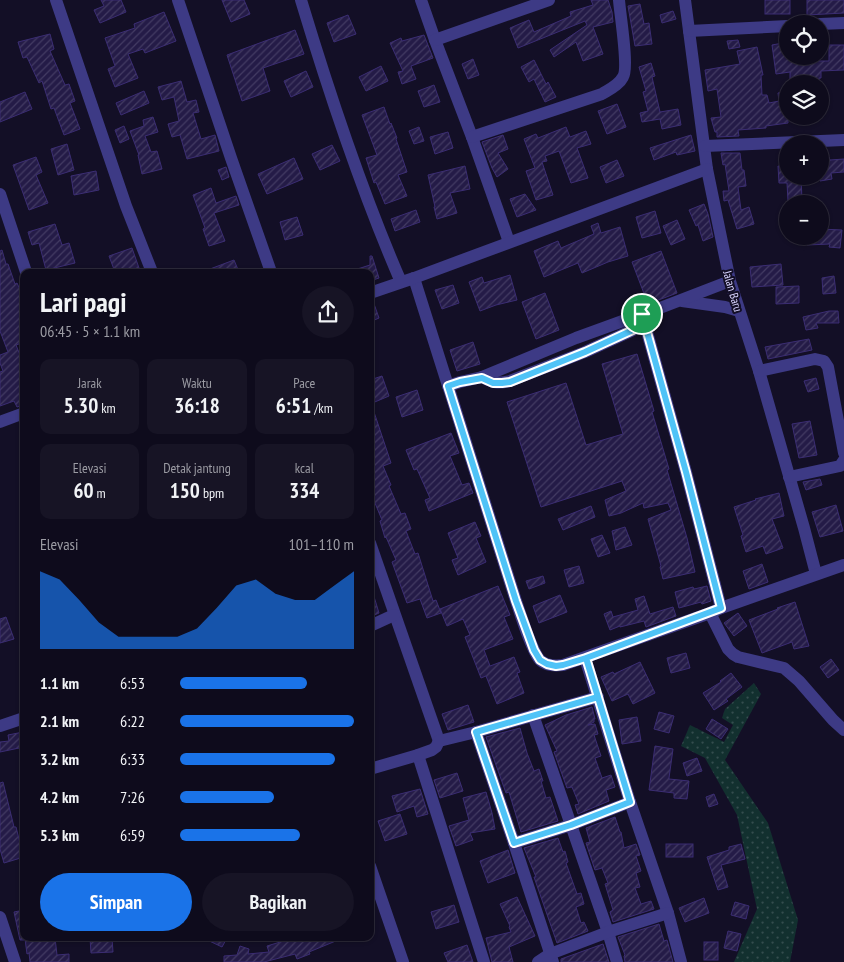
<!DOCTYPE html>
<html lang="id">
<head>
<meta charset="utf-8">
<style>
  body { margin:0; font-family:"PT Sans Narrow",sans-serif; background:#171425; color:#f1f3f6; height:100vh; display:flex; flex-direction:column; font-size:19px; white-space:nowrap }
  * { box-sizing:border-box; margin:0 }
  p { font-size:16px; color:#9b9ba3 }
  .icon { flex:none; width:28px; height:28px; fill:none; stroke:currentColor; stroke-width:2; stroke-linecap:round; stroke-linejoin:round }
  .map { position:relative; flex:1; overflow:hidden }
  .sheet { position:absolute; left:20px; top:269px; width:354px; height:672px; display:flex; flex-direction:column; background:#0e0b1c; border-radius:10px; box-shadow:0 1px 4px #0004,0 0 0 1px #2e2b3b }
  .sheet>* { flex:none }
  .tools { position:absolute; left:779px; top:15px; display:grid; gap:10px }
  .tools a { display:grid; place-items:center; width:50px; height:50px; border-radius:50%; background:#0e0b1c; box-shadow:0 1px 4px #0004,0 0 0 1px #2e2b3b; font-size:25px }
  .pin { position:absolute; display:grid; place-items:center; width:42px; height:42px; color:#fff; margin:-21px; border:2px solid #fff; border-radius:50%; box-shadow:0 1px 5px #0007 }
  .round { display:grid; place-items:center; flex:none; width:52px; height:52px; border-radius:26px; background:#171425 }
  .summary { display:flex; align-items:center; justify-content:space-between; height:85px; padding:0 20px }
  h1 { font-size:28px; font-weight:800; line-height:38px }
  .stats { display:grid; grid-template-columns:repeat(3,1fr); gap:8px; height:85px; padding:5px 20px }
  .stats div { display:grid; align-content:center; border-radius:10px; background:#171425; text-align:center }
  .stats b { font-size:21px; font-weight:800 }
  .stats small { font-size:14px; font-weight:400 }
  .stats p { font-size:14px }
  .chart { height:140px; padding:10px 20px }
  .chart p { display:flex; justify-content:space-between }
  .chart svg { width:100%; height:90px; margin-top:5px; fill:#1a73e8; opacity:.7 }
  .primary-button { display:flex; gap:10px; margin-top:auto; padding:10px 20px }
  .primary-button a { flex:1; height:58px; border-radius:30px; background:#1a73e8; color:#fff; font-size:20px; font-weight:800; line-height:58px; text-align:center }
  .primary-button a+a { background:#171425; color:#f1f3f6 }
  ul { padding:0 20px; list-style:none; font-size:16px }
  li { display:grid; grid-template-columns:80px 60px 1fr; align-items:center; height:38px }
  li i { height:12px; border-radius:6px; background:#1a73e8 }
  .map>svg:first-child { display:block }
</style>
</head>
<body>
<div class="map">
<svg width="844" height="962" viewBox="0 0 844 962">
  <defs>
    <pattern id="grass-dots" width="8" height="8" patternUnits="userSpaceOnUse" patternTransform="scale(1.25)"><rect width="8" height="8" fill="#12302f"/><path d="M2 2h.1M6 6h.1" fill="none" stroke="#344d4e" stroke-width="1.8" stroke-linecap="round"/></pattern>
    <pattern id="building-hatch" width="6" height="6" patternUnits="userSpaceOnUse" patternTransform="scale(1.25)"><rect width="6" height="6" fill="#241b47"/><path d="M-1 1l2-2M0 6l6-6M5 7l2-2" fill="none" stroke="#433b63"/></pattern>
  </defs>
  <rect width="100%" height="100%" fill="#130f26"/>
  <!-- grass -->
  <path fill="url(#grass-dots)" d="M 754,683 L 761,694 L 725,760 L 768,823 L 798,920 L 790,962 L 734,962 L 757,909 L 737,815 L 705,758 L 681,746 L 690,725 L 724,742 L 733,725 L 722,718 L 725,709 Z"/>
  <!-- building -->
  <g fill="url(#building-hatch)" stroke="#3b2d73">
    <path d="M 101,0 L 121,0 L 126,12 L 100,23 L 94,10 L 104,6 Z"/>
    <path d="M 222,0 L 244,0 L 250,14 L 231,22 Z"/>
    <path d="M 591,0 L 608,0 L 612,12 L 613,22 L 593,27 L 603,54 L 583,61 L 576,42 L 554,57 L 550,50 L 587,25 L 585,21 L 518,48 L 510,28 L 529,20 L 534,32 L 571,16 L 570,12 L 593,5 Z"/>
    <rect x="765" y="0" width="25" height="14"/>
    <path d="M 807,0 L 844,0 L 844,13 L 807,15 Z"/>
    <path d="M 640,4 L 644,24 L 649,23 L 652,44 L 635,46 L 628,6 Z"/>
    <path d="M 673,11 L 676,19 L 662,23 L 660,15 Z"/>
    <path d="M 164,12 L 176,41 L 145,53 L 143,49 L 128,54 L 138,78 L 115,87 L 108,69 L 115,66 L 105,38 L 135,28 L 134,24 Z"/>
    <path d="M 348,15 L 356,34 L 334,42 L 327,23 Z"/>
    <path d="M 295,30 L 304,54 L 263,68 L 270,91 L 242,101 L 227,55 Z"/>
    <path d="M 50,34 L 54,49 L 50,51 L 65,85 L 69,84 L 75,101 L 70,103 L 80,129 L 64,135 L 54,108 L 51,109 L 42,81 L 39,83 L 27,57 L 23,58 L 18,42 Z"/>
    <path d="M 424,35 L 433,58 L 411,66 L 416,79 L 402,84 L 398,72 L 403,71 L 390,43 L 401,38 L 402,41 Z"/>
    <path d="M 738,40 L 740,47 L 729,49 L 727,41 Z"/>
    <path d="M 788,42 L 788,56 L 790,56 L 790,61 L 829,61 L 829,45 L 844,45 L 844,70 L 821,71 L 821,78 L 819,78 L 819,84 L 790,84 L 790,72 L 776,74 L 772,45 Z"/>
    <path d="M 757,47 L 763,75 L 761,75 L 762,95 L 767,95 L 769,103 L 779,101 L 778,93 L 788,91 L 788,123 L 766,126 L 766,128 L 738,130 L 739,136 L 717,137 L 717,132 L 715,132 L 711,118 L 721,117 L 717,89 L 708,91 L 705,70 L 740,64 L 737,51 Z"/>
    <path d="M 473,59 L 479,75 L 468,79 L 462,64 Z"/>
    <path d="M 534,60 L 546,84 L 548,82 L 556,97 L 545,102 L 534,79 L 529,82 L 521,67 Z"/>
    <path d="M 651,63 L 655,76 L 652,77 L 660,112 L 678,109 L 681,125 L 662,129 L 660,119 L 642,122 L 640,113 L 648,111 L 643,92 L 646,91 L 639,67 Z"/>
    <path d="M 381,66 L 388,81 L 366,91 L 359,77 Z"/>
    <path d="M 306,71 L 313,87 L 291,97 L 284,81 Z"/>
    <path d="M 181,81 L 187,102 L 196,100 L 199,112 L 193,113 L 201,139 L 215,135 L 219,151 L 187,159 L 180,135 L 172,137 L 168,124 L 179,121 L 174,97 L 162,100 L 158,87 Z"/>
    <path d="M 434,85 L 440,102 L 424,107 L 418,91 Z"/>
    <path d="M 144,91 L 149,103 L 121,115 L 116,103 Z"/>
    <path d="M 25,92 L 32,109 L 0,122 L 0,102 Z"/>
    <path d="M 617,104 L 626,127 L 607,134 L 598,111 Z"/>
    <path d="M 384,107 L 390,124 L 391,123 L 397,138 L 396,139 L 407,172 L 398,175 L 407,196 L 385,204 L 376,182 L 374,183 L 366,158 L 377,155 L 362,115 Z"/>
    <path d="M 153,117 L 158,132 L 145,136 L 151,152 L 157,151 L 162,169 L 142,174 L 138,155 L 139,155 L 130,131 L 144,126 L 143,120 Z"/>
    <path d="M 124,126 L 129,139 L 120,143 L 115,130 Z"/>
    <path d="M 419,127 L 424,141 L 414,144 L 409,131 Z"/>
    <path d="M 566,127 L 570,137 L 586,131 L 591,144 L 577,148 L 588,178 L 571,183 L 559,151 L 545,156 L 547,161 L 542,162 L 553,195 L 536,200 L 526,171 L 535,168 L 524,139 L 536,134 L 538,138 Z"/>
    <path d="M 448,132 L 453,148 L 435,154 L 430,137 Z"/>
    <path d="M 503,135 L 508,149 L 498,153 L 508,169 L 497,177 L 492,168 L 482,142 Z"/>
    <path d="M 691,135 L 695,151 L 677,155 L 676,152 L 654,160 L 650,148 Z"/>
    <path d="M 67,144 L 74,170 L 58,175 L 51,149 Z"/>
    <path d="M 332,145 L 340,161 L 320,170 L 312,154 Z"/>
    <path d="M 721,153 L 740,153 L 742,170 L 744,170 L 746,186 L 738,187 L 741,210 L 749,207 L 754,224 L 737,229 L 728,200 L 724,201 L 723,191 L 729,191 L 725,164 L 723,165 Z"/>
    <path d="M 36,157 L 42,172 L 36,175 L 48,203 L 29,210 L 13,165 Z"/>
    <path d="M 829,157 L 830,160 L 844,159 L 844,172 L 831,173 L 832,179 L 820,181 L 820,158 Z"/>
    <path d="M 294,158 L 303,179 L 267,194 L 258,174 Z"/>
    <path d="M 617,160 L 624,176 L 606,183 L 600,167 Z"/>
    <path d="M 788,165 L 788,176 L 801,176 L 802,201 L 788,201 L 787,183 L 779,183 L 778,166 Z"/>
    <path d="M 465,166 L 470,189 L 450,193 L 457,213 L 437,219 L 434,207 L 435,207 L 428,175 Z"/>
    <path d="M 226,167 L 229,177 L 222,180 L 218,170 Z"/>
    <path d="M 96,171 L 99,190 L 74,195 L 71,176 Z"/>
    <path d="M 211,188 L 216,203 L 236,196 L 239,205 L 214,213 L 225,241 L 209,246 L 203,229 L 205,228 L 193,195 Z"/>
    <path d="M 525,194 L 536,210 L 517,217 L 510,199 Z"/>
    <path d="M 704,204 L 708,214 L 713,237 L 703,241 L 698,225 L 696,226 L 689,210 Z"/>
    <path d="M 416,210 L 420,222 L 395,231 L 391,219 Z"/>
    <path d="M 655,211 L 661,233 L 642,238 L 636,217 Z"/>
    <path d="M 297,217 L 303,235 L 285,240 L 280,222 Z"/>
    <path d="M 677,220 L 685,239 L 671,245 L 663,226 Z"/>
    <path d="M 598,223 L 601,233 L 620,227 L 628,256 L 608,262 L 582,273 L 578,263 L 544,277 L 534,251 L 558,241 L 561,248 L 594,234 L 591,226 Z"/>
    <path d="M 55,224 L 62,245 L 69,243 L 75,263 L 46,270 L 39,243 L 32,245 L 28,232 Z"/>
    <path d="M 820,229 L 842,230 L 840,248 L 829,247 L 830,244 L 807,245 L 806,236 L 820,236 Z"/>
    <path d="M 132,248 L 139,268 L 126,272 L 115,272 L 109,256 Z"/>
    <path d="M 2,250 L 6,264 L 8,264 L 15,284 L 17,283 L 24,298 L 24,342 L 16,345 L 24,365 L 24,373 L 20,375 L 24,384 L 24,405 L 17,407 L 14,401 L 0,406 L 0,372 L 3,371 L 0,363 L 0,355 L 8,352 L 0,331 L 0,251 Z"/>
    <path d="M 661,251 L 677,293 L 648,304 L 632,262 Z"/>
    <path d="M 370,256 L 372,256 L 379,278 L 370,281 L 370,272 L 351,272 L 351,271 L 370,265 Z"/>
    <path d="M 234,260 L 239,272 L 202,272 Z"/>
    <path d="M 781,264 L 783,285 L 752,287 L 750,267 Z"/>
    <path d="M 510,275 L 517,300 L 496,305 L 480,311 L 469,282 L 482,277 L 484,283 Z"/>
    <path d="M 834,276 L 836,293 L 823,294 L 822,278 Z"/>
    <path d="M 453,285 L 459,303 L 442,309 L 435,290 Z"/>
    <path d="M 799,286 L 799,303 L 776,304 L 776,287 Z"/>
    <path d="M 545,293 L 559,330 L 536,339 L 522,302 Z"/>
    <path d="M 370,301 L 373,301 L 379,318 L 370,322 Z"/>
    <path d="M 829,311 L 838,311 L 839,323 L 816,323 L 818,328 L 806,330 L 803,317 Z"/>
    <path d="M 809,339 L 812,350 L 768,359 L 765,347 Z"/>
    <path d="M 473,342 L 480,364 L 457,371 L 450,350 Z"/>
    <path d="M 637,354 L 654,411 L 652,412 L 669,469 L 667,470 L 687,538 L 695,572 L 663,579 L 660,567 L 661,566 L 648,519 L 671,510 L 668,503 L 644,508 L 643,503 L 621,513 L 609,516 L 605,500 L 626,491 L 622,481 L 541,507 L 507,402 L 566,383 L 586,445 L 623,434 L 602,364 Z"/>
    <path d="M 382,376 L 389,396 L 370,404 L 370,380 Z"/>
    <path d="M 816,378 L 819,389 L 808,392 L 804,381 Z"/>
    <path d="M 417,390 L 423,410 L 402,417 L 396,397 Z"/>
    <path d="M 370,406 L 372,406 L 391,463 L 383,466 L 391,485 L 389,486 L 401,514 L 405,513 L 411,529 L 406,531 L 415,554 L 418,553 L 433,601 L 436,600 L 441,613 L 427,618 L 420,599 L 407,603 L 392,562 L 396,560 L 386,537 L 385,538 L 380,521 L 382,520 L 370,491 Z"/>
    <path d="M 810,421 L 817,455 L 799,458 L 792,424 Z"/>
    <path d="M 451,433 L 459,453 L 450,456 L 462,485 L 469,483 L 473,493 L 429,511 L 425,500 L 430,498 L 417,469 L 414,470 L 406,450 Z"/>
    <path d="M 820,479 L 822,485 L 806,490 L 803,482 Z"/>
    <path d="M 779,493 L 784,516 L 772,519 L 783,548 L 766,554 L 763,546 L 746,552 L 741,536 L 743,535 L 734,507 L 756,500 L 755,499 Z"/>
    <path d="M 836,505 L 843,531 L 820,537 L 812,512 Z"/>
    <path d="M 591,506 L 595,517 L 563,530 L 558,519 Z"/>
    <path d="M 475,522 L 481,536 L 476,538 L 486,562 L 458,575 L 452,560 L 458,558 L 448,533 Z"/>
    <path d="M 625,527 L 632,545 L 616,550 L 612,531 Z"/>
    <path d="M 602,535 L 610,553 L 598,557 L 591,539 Z"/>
    <path d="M 762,564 L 768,582 L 749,589 L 743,571 Z"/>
    <path d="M 579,566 L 584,583 L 569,587 L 564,570 Z"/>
    <path d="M 543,576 L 545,583 L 529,589 L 526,581 Z"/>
    <path d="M 498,586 L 510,615 L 504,617 L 513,639 L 484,650 L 490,666 L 514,657 L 520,672 L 517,673 L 524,693 L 497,704 L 486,676 L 481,678 L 465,637 L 470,635 L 463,619 L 447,626 L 440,609 Z"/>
    <path d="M 707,586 L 711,601 L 702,604 L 701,602 L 679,608 L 675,592 L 693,587 L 694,589 Z"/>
    <path d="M 370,590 L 372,590 L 379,613 L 370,617 Z"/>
    <path d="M 560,595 L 567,612 L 539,623 L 533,606 Z"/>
    <path d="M 644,596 L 650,614 L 673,607 L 676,616 L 646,627 L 644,621 L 620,627 L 620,626 L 610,630 L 604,614 L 611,611 L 613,617 L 638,610 L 635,599 Z"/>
    <path d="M 795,602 L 809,646 L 794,649 L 792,642 L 762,653 L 749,620 L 778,609 L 777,608 Z"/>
    <path d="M 738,613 L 747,626 L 734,636 L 724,623 Z"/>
    <path d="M 6,617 L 14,639 L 0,643 L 0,619 Z"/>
    <path d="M 686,653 L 690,668 L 671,673 L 667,658 Z"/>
    <path d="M 831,659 L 839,670 L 828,678 L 820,667 Z"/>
    <path d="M 640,662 L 655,693 L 633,704 L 628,694 L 612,701 L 601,677 L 613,672 L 614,674 Z"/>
    <path d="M 731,673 L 742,687 L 726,699 L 728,701 L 714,710 L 703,693 L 721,682 L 720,681 Z"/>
    <path d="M 468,705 L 474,722 L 448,730 L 442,714 Z"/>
    <path d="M 592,707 L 595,719 L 594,719 L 594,722 L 588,725 L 595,724 L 598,734 L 594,735 L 601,756 L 595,758 L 602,778 L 611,775 L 615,787 L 606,790 L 609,801 L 578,814 L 575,805 L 579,804 L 572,787 L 567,788 L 554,752 L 557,751 L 545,725 L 566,715 Z"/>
    <path d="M 659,712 L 674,716 L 669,733 L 654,729 Z"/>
    <path d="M 637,717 L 641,741 L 622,744 L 619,720 Z"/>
    <path d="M 712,719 L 728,729 L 721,739 L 706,729 Z"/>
    <path d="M 520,728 L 527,753 L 534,771 L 539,769 L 543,781 L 541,781 L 546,798 L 550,797 L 558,821 L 521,832 L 509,792 L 506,793 L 486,737 Z"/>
    <path d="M 23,732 L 24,747 L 0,752 L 0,742 L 9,741 L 8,735 Z"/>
    <path d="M 655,746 L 673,749 L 669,778 L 669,779 L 689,781 L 687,799 L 674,798 L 674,793 L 649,790 Z"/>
    <path d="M 697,758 L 702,771 L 687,776 L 683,763 Z"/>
    <path d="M 457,773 L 463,791 L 440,798 L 434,780 Z"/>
    <path d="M 3,782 L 14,827 L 16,827 L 20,843 L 21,842 L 24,852 L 24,857 L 4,863 L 0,849 L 0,783 Z"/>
    <path d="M 420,789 L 428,814 L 417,817 L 414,806 L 397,812 L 392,796 Z"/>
    <path d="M 486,792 L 492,813 L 495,829 L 470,833 L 473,840 L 456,846 L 449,826 L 469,820 L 463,798 Z"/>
    <path d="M 714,794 L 718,804 L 709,807 L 706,797 Z"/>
    <path d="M 400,814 L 407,834 L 385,841 L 378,821 Z"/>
    <path d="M 615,817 L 620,832 L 621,832 L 624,848 L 636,844 L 640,855 L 636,856 L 641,871 L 636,873 L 640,887 L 635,888 L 641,904 L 651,901 L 654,909 L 613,922 L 610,912 L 613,910 L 605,884 L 608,883 L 602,868 L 595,870 L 586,843 L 590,842 L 586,828 Z"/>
    <path d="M 558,838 L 563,852 L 565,851 L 568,862 L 566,863 L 577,894 L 581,893 L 584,904 L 576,907 L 581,923 L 584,922 L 588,931 L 557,943 L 534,877 L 536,877 L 524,848 Z"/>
    <rect x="666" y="844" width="27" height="13"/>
    <path d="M 741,844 L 745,859 L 721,865 L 728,887 L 718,890 L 707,857 L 729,850 L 729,847 Z"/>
    <path d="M 508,850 L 515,873 L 488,883 L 480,861 Z"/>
    <path d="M 517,897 L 535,936 L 509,947 L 513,962 L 492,962 L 486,938 L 511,932 L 509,927 L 510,926 L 500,904 Z"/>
    <path d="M 704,898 L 709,913 L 685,922 L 679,908 Z"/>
    <path d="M 735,902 L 749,906 L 746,919 L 731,915 Z"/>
    <path d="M 454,905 L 459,922 L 436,929 L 431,912 Z"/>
    <path d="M 24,910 L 24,940 L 20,940 L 14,912 Z"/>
    <path d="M 659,924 L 664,941 L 667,940 L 673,962 L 625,962 L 624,956 L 625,955 L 618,937 Z"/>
    <path d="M 728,931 L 741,934 L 737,951 L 724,948 Z"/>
    <path d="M 37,938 L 55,938 L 57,955 L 69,954 L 69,962 L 30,962 L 29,953 L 27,954 L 25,939 Z"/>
    <path d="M 90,938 L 112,938 L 113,952 L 91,953 Z"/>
    <path d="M 203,938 L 227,938 L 222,947 Z"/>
    <path d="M 289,938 L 343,938 L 309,952 L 310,954 L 297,959 L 295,954 L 264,962 L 224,962 L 224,956 L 237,955 L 240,946 L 249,949 L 248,954 L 269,952 L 267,946 L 290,939 Z"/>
    <rect x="704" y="942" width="14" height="18"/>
    <path d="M 603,944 L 609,962 L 561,962 L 561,959 Z"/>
    <path d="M 467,945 L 473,962 L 448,962 L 444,953 Z"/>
  </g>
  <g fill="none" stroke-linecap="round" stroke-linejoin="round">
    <!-- minor -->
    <g stroke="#3d3a85" stroke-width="12">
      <path d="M 56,0 L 126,206 L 152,272"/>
      <path d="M 178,0 L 231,158 L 271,272"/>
      <path d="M 301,0 C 330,96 361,190 401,282"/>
      <path d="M 421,0 L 435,40 L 472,137 L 509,242"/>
      <path d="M 685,0 L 707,169 L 730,281 L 759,371 L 804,528 L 816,574"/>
      <path d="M 820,24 L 844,23"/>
      <path d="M 689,31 L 788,26"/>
      <path d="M 435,40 L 549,0"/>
      <path d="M 472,137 L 602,94 C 610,89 619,85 623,77 C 629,68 620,14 619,0"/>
      <path d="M 705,146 L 844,140"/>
      <path d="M 0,194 L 26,272"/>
      <path d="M 414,278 L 516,601 C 521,615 531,650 540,660 C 546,666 555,666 563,665 L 710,613 L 721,608 L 844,565"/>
      <path d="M 370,293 L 414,278 L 707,169"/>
      <path d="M 682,301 L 725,307 L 739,311"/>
      <path d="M 642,314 L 686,472 L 721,608"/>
      <path d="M 759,371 L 815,359 L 824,361 L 828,367 L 844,453"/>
      <path d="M 482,377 C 493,383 498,384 510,381 L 585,352 L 633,330 L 637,325 L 642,314"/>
      <path d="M 448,386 L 460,382 L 482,377 L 576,338 L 642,314 L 660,308 L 730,281"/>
      <path d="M 0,422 L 24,413"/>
      <path d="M 789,477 L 840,466 L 844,460"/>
      <path d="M 370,543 L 439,741"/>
      <path d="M 710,613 L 728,649 L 733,654 L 738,657 L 784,668 L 799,681 L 833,720 L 844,730"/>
      <path d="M 370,626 L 394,615"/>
      <path d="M 585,658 L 630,802 L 668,913 L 681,962"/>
      <path d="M 533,715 L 608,932 L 617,962"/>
      <path d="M 0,726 L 24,718"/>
      <path d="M 476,732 L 514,843 L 553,962"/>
      <path d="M 418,755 L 484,962"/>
      <path d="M 370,769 L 418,755 L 432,750 L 436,747 L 439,741 L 476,732 L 598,697"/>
      <path d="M 514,843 L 571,825 L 630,802"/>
      <path d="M 370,866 L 403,962"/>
      <path d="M 0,917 L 15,962"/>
      <path d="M 538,962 L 550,954 L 608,932 L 668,913"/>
    </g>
  </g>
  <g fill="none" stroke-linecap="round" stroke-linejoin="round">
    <defs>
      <path id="route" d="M 642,314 L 686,472 L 721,608 L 586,658 L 598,697 L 476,732 L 514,843 L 571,825 L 630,802 L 586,658 L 563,665 L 556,666 L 547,664 L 540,660 L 534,650 L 516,601 L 448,386 L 460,382 L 482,378 L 493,383 L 502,383 L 510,382 L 585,352 L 633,330 L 637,325 L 642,314"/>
    </defs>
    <!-- route casing -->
    <use href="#route" stroke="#fff" stroke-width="10"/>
    <!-- route -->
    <use href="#route" stroke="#4fc3f7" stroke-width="6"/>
  </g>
  <g text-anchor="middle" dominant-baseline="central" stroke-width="4" stroke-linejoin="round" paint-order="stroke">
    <!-- street labels -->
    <g font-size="12" fill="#d9d4ff" stroke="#130f26">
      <text transform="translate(733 291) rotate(74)">Jalan Baru</text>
    </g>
  </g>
</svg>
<div class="tools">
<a><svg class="icon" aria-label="locate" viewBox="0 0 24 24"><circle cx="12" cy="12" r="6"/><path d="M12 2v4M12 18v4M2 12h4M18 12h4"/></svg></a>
<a><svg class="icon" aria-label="layers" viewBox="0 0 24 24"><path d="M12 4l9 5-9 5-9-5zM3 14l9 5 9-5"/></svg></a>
<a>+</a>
<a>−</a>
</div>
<div class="pin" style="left:642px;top:314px;background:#1e9e55"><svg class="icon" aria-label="arrive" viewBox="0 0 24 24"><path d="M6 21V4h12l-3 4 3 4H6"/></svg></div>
<section class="sheet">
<div class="summary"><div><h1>Lari pagi</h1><p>06:45 · 5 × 1.1 km</p></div><a class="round"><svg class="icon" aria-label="share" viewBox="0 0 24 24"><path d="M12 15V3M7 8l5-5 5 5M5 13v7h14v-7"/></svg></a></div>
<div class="stats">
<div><p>Jarak</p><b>5.30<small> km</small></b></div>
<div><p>Waktu</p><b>36:18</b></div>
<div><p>Pace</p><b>6:51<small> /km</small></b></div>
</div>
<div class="stats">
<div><p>Elevasi</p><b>60<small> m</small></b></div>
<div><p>Detak jantung</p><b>150<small> bpm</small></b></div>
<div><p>kcal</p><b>334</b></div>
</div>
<div class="chart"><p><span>Elevasi</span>101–110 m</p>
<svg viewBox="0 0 160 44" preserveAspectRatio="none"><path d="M0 44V6L10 10L20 20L30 31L40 38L50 38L60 38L70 38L80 34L90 24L100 13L110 10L120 17L130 20L140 20L150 13L160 6V44z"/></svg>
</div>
<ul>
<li><b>1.1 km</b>6:53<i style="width:73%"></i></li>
<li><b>2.1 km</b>6:22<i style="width:100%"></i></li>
<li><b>3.2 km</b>6:33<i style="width:89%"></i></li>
<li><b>4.2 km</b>7:26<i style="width:54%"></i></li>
<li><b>5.3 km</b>6:59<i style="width:69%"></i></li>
</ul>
<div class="primary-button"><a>Simpan</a><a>Bagikan</a></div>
</section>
</div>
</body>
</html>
